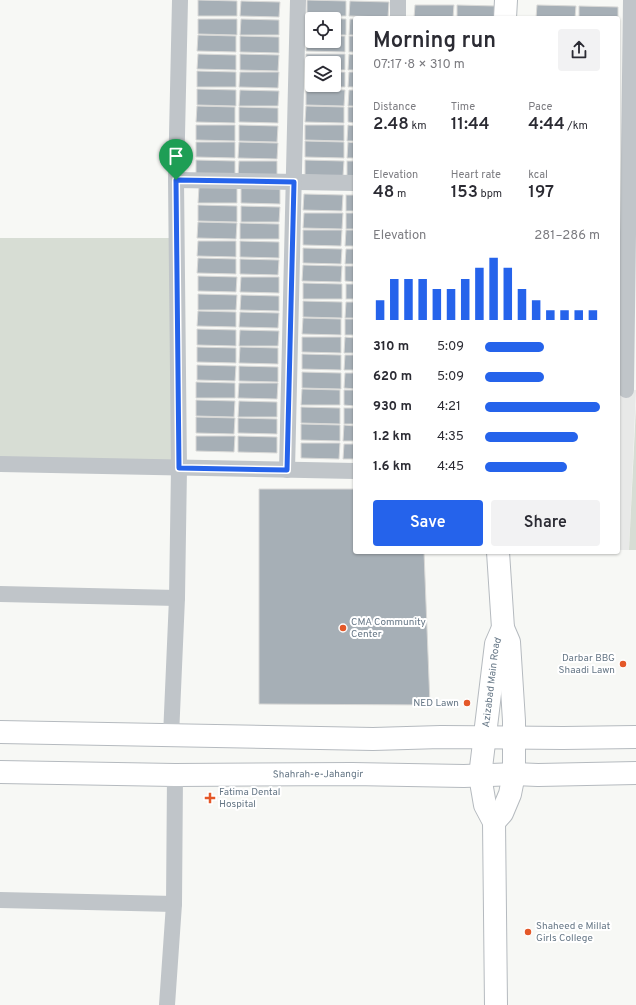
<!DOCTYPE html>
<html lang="en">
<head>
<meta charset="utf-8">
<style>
  body { margin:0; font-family:Overpass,sans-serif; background:#f2f2f3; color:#2b2b33; height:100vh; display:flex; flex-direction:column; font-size:15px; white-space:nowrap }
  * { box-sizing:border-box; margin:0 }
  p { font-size:13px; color:#7c7c81 }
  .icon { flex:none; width:22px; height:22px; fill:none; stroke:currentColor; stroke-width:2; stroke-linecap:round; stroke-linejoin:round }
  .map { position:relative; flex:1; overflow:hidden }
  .drawer { position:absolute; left:353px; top:16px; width:267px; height:538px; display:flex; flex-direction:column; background:#fff; border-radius:4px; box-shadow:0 1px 3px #0004 }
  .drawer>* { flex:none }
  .buttons { position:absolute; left:305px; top:12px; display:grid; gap:8px }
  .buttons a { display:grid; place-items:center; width:36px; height:36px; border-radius:4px; background:#fff; box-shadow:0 1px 3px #0004; font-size:20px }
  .pin { position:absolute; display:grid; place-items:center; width:34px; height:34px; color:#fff; margin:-41px -17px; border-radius:50% 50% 50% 0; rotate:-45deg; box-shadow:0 0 4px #0007 }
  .pin .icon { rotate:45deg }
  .round { display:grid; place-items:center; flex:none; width:42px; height:42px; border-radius:4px; background:#f2f2f3 }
  .headline { display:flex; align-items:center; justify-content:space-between; height:68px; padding:0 20px }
  h1 { font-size:22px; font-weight:600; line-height:30px }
  .figures { display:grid; grid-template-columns:repeat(3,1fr); gap:6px; height:68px; padding:4px 20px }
  .figures div { display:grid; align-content:center }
  .figures b { font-size:17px; font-weight:600 }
  .figures small { font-size:11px; font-weight:400 }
  .figures p { font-size:11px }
  .chart { height:112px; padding:8px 20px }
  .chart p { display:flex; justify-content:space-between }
  .chart svg { width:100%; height:72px; margin-top:4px; stroke:#2563eb; stroke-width:6 }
  .button { display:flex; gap:8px; margin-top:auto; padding:8px 20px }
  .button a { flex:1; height:46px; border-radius:4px; background:#2563eb; color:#fff; font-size:16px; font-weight:600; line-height:46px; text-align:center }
  .button a+a { background:#f2f2f3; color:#2b2b33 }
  ul { padding:0 20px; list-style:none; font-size:13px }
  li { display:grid; grid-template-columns:64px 48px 1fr; align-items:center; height:30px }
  li i { height:10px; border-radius:5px; background:#2563eb }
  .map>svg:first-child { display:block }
</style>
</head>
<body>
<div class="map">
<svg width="636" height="1005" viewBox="0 0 636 1005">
  <rect width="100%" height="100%" fill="#f7f8f5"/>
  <!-- built -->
  <path fill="#e8e9e8" d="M 636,390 L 629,550 L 618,550 L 618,391 Z"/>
  <!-- green -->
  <g fill="#d7ddd4">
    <path d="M 0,238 L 176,238 L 179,468 L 0,464 Z"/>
    <path d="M 636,406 L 636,550 L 629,550 Z"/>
  </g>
  <!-- building -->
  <g fill="#a6afb6" stroke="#d9d9d7">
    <path d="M 198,0 L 237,1 L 237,16 L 198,16 Z"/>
    <path d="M 307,0 L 346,1 L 346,16 L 307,16 Z"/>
    <path d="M 241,1 L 280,2 L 279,17 L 240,16 Z"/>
    <path d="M 350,1 L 389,2 L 388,17 L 349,16 Z"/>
    <path d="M 415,5 L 454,5 L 453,18 L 414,18 Z"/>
    <path d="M 457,5 L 496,6 L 496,18 L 457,18 Z"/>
    <path d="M 537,5 L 576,6 L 575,18 L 536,18 Z"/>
    <path d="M 579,6 L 618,7 L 618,18 L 579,18 Z"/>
    <path d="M 307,18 L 346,19 L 346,35 L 334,35 L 334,19 L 312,19 L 312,34 L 307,34 Z"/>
    <path d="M 198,19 L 237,19 L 237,35 L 198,34 Z"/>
    <path d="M 241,19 L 279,20 L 279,35 L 240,35 Z"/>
    <path d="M 350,19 L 355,19 L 355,35 L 349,35 Z"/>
    <path d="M 198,35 L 236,36 L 236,52 L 197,51 Z"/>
    <path d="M 307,35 L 312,35 L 312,41 L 334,41 L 334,36 L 345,36 L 345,52 L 306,51 Z"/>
    <path d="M 240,36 L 279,37 L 279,53 L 240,52 Z"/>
    <rect x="349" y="36" width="6" height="16"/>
    <path d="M 198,54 L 236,55 L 236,70 L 197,69 Z"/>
    <path d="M 240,54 L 279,55 L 278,71 L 240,70 Z"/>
    <path d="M 306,54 L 345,54 L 345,70 L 334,70 L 334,63 L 312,63 L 312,69 L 306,69 Z"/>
    <path d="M 349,54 L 355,55 L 355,70 L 348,70 Z"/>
    <path d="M 197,71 L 236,72 L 236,87 L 197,87 Z"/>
    <path d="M 306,71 L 312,71 L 312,85 L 334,85 L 334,72 L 345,72 L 345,87 L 306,87 Z"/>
    <path d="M 240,72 L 279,72 L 278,88 L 239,87 Z"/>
    <path d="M 349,72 L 355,72 L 355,87 L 348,87 Z"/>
    <path d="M 197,89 L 236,90 L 236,106 L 197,105 Z"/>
    <path d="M 306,89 L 345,90 L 344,106 L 306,105 Z"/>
    <path d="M 240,90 L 279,91 L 278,106 L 239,106 Z"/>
    <path d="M 349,90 L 355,90 L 355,106 L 348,106 Z"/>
    <path d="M 197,106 L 235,107 L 235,123 L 196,122 Z"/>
    <path d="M 306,106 L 344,107 L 344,123 L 305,122 Z"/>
    <path d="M 239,107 L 278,108 L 278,123 L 239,122 Z"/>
    <path d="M 348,107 L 355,107 L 355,123 L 348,122 Z"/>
    <path d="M 196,125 L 235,125 L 235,141 L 196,140 Z"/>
    <path d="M 239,125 L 278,126 L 277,142 L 239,141 Z"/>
    <path d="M 305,125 L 344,125 L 344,141 L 305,140 Z"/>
    <path d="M 348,125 L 355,126 L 355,141 L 347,141 Z"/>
    <path d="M 305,141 L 344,142 L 344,158 L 305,157 Z"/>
    <path d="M 196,142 L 235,142 L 235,158 L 196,157 Z"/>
    <path d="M 239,142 L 278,143 L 277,159 L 238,158 Z"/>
    <path d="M 348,142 L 355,143 L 355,158 L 347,158 Z"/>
    <path d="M 196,160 L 235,161 L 235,176 L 196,175 Z"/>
    <path d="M 305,160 L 344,161 L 343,176 L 305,175 Z"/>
    <path d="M 239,161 L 277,161 L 277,177 L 238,176 Z"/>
    <rect x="347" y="161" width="8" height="15"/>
    <path d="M 199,187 L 237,188 L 237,203 L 198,203 Z"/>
    <path d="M 241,188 L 280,189 L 280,204 L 241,203 Z"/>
    <path d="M 304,194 L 343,195 L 342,211 L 303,210 Z"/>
    <rect x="346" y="195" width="9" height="16"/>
    <path d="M 198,205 L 237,206 L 237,222 L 198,221 Z"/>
    <path d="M 241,206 L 280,207 L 279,222 L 241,222 Z"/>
    <path d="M 304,213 L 343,213 L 342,229 L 303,228 Z"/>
    <rect x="346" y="213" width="9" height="16"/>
    <path d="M 198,222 L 237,223 L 236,239 L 197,238 Z"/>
    <path d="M 240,223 L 279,224 L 279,239 L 240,239 Z"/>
    <path d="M 303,230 L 342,230 L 341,246 L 303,245 Z"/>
    <path d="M 346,230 L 355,230 L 355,246 L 345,246 Z"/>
    <path d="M 198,241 L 236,241 L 236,257 L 197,256 Z"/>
    <path d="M 240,241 L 279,242 L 279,258 L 240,257 Z"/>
    <path d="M 303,248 L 342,249 L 341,264 L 303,263 Z"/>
    <path d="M 346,249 L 355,249 L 355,264 L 345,264 Z"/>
    <path d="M 198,258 L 236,259 L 236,274 L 197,273 Z"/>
    <path d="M 240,259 L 279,260 L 278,275 L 240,274 Z"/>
    <path d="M 303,265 L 342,266 L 341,282 L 302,281 Z"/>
    <path d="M 345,266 L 355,266 L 355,282 L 345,281 Z"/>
    <path d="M 198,276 L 237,277 L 236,292 L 198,291 Z"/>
    <path d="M 241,277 L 279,277 L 279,293 L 240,292 Z"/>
    <path d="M 303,283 L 342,284 L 342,299 L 303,299 Z"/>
    <rect x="346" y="284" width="9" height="15"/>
    <path d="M 198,294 L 237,295 L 236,310 L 198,310 Z"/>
    <path d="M 241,295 L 279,296 L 279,311 L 240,310 Z"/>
    <path d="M 303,301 L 342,302 L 342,318 L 303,317 Z"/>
    <path d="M 346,302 L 355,302 L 355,318 L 345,318 Z"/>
    <path d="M 198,311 L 236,312 L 236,327 L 197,326 Z"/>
    <path d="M 240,312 L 279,313 L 278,328 L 239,327 Z"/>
    <path d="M 303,318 L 341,319 L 341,335 L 302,334 Z"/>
    <rect x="345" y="319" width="10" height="16"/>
    <path d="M 197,329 L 236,330 L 236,346 L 197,345 Z"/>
    <path d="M 240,330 L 279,331 L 278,346 L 239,346 Z"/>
    <path d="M 302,337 L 341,337 L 341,353 L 302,352 Z"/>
    <path d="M 345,337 L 355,338 L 355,353 L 344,353 Z"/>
    <path d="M 197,347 L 236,348 L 236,363 L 197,362 Z"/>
    <path d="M 240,347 L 278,348 L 278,364 L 239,363 Z"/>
    <path d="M 302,354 L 341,355 L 341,370 L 302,369 Z"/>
    <path d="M 345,355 L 355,355 L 355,370 L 344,370 Z"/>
    <path d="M 197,365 L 236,366 L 235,381 L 197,380 Z"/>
    <path d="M 239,366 L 278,367 L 278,382 L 239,381 Z"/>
    <path d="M 302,372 L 341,373 L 341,389 L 302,388 Z"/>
    <path d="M 345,373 L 355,373 L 355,389 L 344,388 Z"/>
    <path d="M 196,382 L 235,383 L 235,398 L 196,398 Z"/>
    <path d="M 239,383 L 278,383 L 277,399 L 238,398 Z"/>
    <path d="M 302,389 L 340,390 L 340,405 L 301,405 Z"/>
    <path d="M 344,390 L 355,390 L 355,406 L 344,405 Z"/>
    <path d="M 196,400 L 235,401 L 234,417 L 196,416 Z"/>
    <path d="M 239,401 L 277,402 L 277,417 L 238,417 Z"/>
    <path d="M 301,407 L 340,408 L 340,424 L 301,423 Z"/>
    <rect x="344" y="408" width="11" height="16"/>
    <path d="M 196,417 L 235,418 L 234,434 L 196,433 Z"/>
    <path d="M 238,418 L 277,419 L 277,434 L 238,433 Z"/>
    <path d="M 301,424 L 340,425 L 340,441 L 301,440 Z"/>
    <path d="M 344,425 L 355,426 L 355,441 L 343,441 Z"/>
    <path d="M 196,436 L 235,436 L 234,452 L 196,451 Z"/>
    <path d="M 238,436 L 277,437 L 277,453 L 238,452 Z"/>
    <path d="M 301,443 L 340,443 L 339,459 L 301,458 Z"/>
    <path d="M 344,444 L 355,444 L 355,459 L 343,459 Z"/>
    <path d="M 259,489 L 355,489 L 355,552 L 424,552 L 430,705 L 259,704 Z"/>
  </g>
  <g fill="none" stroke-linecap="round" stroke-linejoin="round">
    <defs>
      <g id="secondary">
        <path d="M 505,18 L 506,0"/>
        <path d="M 0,732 L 373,739 L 441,737 L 563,738 L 636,737"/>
        <path id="s1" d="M 0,772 L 175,775 L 352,774 L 464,776 L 514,774 L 538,775 L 636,773"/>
        <path d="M 494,822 L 502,813 L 510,794 L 514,774 L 514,721 L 509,642 L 503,628 L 498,552"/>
        <path id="s2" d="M 496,1005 L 494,822 L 485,805 L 480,776 L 496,644 L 503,628"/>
      </g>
    </defs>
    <!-- secondary casing -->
    <use href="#secondary" stroke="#b5babf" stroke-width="24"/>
    <!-- street -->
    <g stroke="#c0c5c9" stroke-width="16">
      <path d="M 398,18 L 398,0"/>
      <path d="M 176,180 L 355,183"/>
      <path d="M 626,390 L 631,0"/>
      <path d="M 0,464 L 355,471"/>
      <path d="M 287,470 L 298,0"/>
      <path d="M 0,594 L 177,598"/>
      <path d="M 171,736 L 177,598 L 179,468 L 176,180 L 180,0"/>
      <path d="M 0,900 L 174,904"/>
      <path d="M 167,1005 L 174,904 L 175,775"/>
    </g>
    <!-- secondary -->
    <use href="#secondary" stroke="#fff" stroke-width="22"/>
  </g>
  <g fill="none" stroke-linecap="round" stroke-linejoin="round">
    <defs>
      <path id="route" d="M 176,180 L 294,182 L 287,470 L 179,468 Z"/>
    </defs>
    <!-- route casing -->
    <use href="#route" stroke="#fff" stroke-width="8"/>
    <!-- route -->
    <use href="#route" stroke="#2563eb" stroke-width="5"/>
  </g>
  <!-- markers -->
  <g fill="#e45828" stroke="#fff" stroke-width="1.5">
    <circle cx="343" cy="628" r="4"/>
    <circle cx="623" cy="664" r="4"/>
    <circle cx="467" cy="703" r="4"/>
    <path d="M208 792h4v4h4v4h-4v4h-4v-4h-4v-4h4z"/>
    <circle cx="528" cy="932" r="4"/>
  </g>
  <g text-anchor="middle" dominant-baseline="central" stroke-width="4" stroke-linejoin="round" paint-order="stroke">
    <!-- poi labels -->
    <g font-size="10" fill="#667786" stroke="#fff" text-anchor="start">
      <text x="351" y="622">CMA Community<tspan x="351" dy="12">Center</tspan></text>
      <text x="615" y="658" text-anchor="end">Darbar BBG<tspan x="615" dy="12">Shaadi Lawn</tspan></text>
      <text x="459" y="703" text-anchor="end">NED Lawn</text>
      <text x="219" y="792">Fatima Dental<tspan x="219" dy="12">Hospital</tspan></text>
      <text x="536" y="926">Shaheed e Millat<tspan x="536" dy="12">Girls College</tspan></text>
    </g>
    <!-- street labels -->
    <g font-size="10" fill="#667786" stroke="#fff">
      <text stroke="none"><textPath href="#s2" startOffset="326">Azizabad Main Road</textPath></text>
      <text stroke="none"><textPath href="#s1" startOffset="318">Shahrah-e-Jahangir</textPath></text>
    </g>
  </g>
</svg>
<div class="buttons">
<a><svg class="icon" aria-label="locate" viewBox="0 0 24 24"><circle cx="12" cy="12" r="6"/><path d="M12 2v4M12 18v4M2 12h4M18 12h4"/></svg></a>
<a><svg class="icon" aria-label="layers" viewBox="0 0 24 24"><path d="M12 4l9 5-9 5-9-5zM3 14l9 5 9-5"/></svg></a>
</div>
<div class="pin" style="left:176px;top:180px;background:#1e9e55"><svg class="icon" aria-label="arrive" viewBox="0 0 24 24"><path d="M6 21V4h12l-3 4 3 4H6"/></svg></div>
<section class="drawer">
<div class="headline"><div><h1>Morning run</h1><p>07:17 · 8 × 310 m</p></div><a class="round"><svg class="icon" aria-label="share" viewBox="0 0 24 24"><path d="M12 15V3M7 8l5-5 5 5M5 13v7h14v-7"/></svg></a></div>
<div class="figures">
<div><p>Distance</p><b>2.48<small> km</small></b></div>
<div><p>Time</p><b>11:44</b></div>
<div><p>Pace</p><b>4:44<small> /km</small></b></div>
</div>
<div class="figures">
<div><p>Elevation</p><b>48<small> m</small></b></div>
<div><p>Heart rate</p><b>153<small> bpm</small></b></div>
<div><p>kcal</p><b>197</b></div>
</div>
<div class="chart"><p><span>Elevation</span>281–286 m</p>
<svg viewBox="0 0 160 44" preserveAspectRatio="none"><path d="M5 44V32M15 44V19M25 44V19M35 44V19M45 44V25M55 44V25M65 44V19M75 44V12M85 44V6M95 44V12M105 44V25M115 44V32M125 44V38M135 44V38M145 44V38M155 44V38"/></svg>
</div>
<ul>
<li><b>310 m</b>5:09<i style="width:51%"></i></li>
<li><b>620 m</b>5:09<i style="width:51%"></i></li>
<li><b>930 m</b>4:21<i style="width:100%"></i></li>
<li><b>1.2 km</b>4:35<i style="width:81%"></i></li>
<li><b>1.6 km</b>4:45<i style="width:71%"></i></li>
</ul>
<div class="button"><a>Save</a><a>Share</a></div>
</section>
</div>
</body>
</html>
